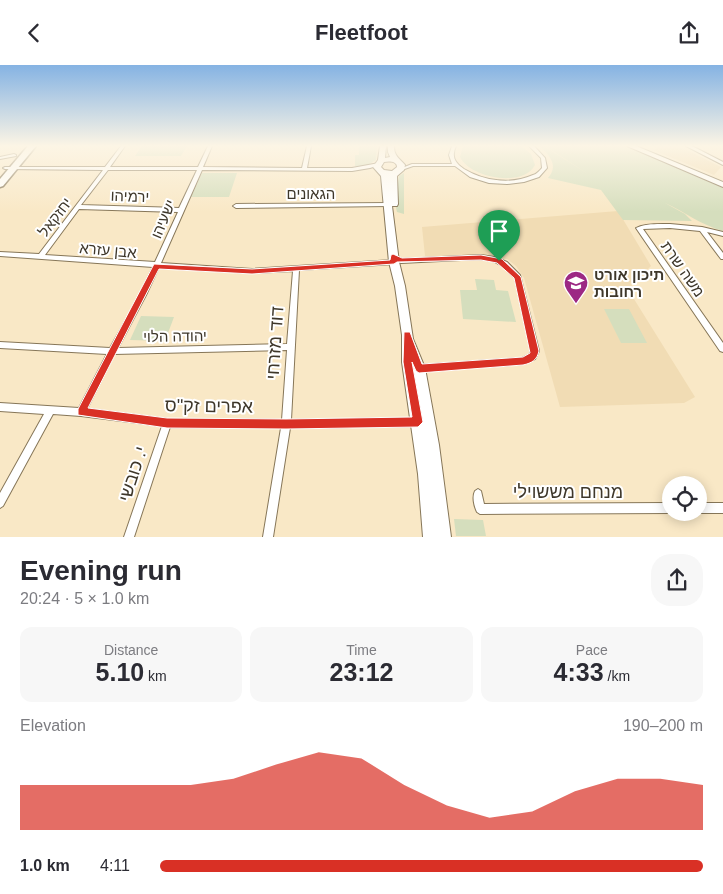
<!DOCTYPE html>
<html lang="en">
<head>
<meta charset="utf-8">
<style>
  body { margin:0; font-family:Arial,Heebo,sans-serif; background:#f7f7f7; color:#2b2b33; height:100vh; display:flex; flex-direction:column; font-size:19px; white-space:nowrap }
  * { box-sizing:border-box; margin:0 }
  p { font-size:16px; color:#7c7c81 }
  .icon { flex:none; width:28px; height:28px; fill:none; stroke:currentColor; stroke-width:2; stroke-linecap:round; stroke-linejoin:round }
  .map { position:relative; height:472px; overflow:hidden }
  .panel { display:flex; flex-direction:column; background:#fff; flex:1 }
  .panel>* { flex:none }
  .buttons { position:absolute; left:662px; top:411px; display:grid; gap:10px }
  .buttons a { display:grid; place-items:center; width:45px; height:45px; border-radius:50%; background:#fff; box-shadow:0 2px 12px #0003; font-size:25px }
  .pin { position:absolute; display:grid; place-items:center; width:42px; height:42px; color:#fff; margin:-51px -21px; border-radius:50% 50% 50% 0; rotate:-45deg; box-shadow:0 0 5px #0007 }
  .pin .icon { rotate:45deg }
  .round { display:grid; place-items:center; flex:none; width:52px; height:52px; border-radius:20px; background:#f7f7f7 }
  .overview { display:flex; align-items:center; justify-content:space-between; height:85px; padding:0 20px }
  h1 { font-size:28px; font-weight:700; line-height:38px }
  .stats { display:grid; grid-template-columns:repeat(3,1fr); gap:8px; height:85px; padding:5px 20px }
  .stats div { display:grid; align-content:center; border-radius:12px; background:#f7f7f7; text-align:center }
  .stats b { font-size:25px; font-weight:700 }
  .stats small { font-size:14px; font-weight:400 }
  .stats p { font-size:14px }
  .chart { height:140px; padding:10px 20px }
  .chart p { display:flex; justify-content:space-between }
  .chart svg { width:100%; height:90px; margin-top:5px; fill:#d93025; opacity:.7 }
  ul { padding:0 20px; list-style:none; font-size:16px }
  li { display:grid; grid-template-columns:80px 60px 1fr; align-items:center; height:38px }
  li i { height:12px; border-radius:6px; background:#d93025 }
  header { display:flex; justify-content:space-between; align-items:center; height:65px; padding:0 20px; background:#fff; font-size:22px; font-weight:700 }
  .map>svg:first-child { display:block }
</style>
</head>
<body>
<header><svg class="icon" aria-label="back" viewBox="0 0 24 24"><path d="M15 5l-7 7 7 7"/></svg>Fleetfoot<svg class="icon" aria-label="share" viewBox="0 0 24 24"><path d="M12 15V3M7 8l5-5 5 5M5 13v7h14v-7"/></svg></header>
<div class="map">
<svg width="723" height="472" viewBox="0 0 723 472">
  <rect width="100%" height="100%" fill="#f9e8c6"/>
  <!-- built -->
  <g fill="#f1dcb4">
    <path d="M 660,81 L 674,81 L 687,85 L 721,102 L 714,110 L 653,85 Z"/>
    <path d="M 618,146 L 651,201 L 632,220 L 629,226 L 695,332 L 684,338 L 560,342 L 524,213 L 516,201 L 507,194 L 425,191 L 422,162 Z"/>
  </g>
  <!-- green -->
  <g fill="#d5debd">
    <path d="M 142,81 L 187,81 L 181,91 L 135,91 Z"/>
    <path d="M 359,81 L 377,81 L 376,95 L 366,101 L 355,101 L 355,90 L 359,90 Z"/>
    <path d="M 463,81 L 521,81 L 531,89 L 535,100 C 523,123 470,113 460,92 Z"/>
    <path d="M 539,81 L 544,81 L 591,111 L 545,81 L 626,81 L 723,123 L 723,166 C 701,160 685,147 665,138 L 685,149 L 692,156 L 623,155 L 601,125 L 548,113 C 559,101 550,90 539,81 Z"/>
    <path d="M 202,108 L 237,108 L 229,132 L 191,132 Z"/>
    <path d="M 404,108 L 404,149 L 397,147 L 395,138 L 399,111 Z"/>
    <path d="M 483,164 L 497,165 L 502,185 L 487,184 Z"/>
    <path d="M 475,214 L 494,215 L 496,225 L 508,226 L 516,257 L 463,254 L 460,225 L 477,225 Z"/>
    <path d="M 604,244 L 629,244 L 647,278 L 621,278 Z"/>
    <path d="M 141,251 L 174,252 L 165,276 L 130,275 Z"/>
    <path d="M 454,454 L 483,455 L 486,471 L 456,471 Z"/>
  </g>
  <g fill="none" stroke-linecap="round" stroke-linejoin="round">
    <defs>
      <g id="street">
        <path d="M 121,81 L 125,81 L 110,102 L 198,102 L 208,81 L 212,81 L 203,102 L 302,103 L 307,81 L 311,81 L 307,103 L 352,103 L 379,98 L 379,100 L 370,103 L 352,106 L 202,105 L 161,198 L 252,204 L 393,195 L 390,192 L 393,190 L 402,194 L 481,190 L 494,192 L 507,197 L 520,210 L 539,286 L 535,294 L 523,299 L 419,306 L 416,305 L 415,303 L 416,301 L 419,300 L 522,293 L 529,290 L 531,286 L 515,213 L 503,201 L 493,196 L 481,194 L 401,198 L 397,197 L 396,199 L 394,199 L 299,205 L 291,355 L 418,353 L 421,354 L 422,357 L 421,360 L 418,361 L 290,363 L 273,472 L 263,472 L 281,363 L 170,362 L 134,472 L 124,472 L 162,361 L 81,351 L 53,349 L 3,441 L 0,443 L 0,428 L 44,349 L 0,346 L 0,338 L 79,343 L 107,289 L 0,283 L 0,277 L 110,283 L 140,230 L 153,202 L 0,191 L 0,187 L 39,189 L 103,105 L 5,104 L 3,103 L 5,102 L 105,102 ZM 108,105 L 197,105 L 179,143 L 81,140 ZM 79,144 L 178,147 L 155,197 L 45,190 ZM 159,202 L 252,208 L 293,206 L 287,279 L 118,283 L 146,230 ZM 287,285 L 282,355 L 167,354 L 87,344 L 114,289 Z"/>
        <path d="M 452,81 L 456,81 C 451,92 455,98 464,104 C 484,116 511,120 533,110 C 537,109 539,106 542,103 L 541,93 L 529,81 L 534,81 L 545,93 L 547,103 L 539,112 L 524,117 L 507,119 L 489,118 L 470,112 L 455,101 L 413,101 L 399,106 L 397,105 L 412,99 L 452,99 L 449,90 Z"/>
        <path d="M 686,81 L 692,81 L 723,97 L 723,100 Z"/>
        <path d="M 14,89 L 16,90 L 16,91 L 0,94 L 0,92 Z"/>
        <path d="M 387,138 L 389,139 L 389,141 L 236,143 L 233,141 L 236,139 Z"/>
        <path d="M 670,159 L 702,162 L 723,167 L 723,171 L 707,167 L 723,188 L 723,194 L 721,194 L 700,166 L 670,163 L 643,164 L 723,278 L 723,287 L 720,286 L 636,163 C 645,158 660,159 670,159 Z"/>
        <path d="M 478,424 L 481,426 L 484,439 L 671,438 L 672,448 L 480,449 L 477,447 C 474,441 472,432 475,426 Z"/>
        <path d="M 699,438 L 723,438 L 723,448 L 698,448 Z"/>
      </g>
      <g id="secondary">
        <path d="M 380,81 L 386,81 L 385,93 L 390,92 L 388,87 L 388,81 L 394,81 C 394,91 399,93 405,100 L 404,105 L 397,111 L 398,139 L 397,141 L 392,141 L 399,197 L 405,221 L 413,274 L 425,303 L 439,380 L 451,472 L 423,472 L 418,409 L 402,297 L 402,270 L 395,221 L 389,197 L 381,111 L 373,102 L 378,95 ZM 384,97 C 389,96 397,96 397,102 L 392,106 L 384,105 L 381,102 Z"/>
        <path d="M 627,81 L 636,81 L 723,117 L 723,122 Z"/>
      </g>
      <path id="primary" d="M 28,81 L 36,81 L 3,121 L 0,122 L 0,114 Z"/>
    </defs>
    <!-- street casing -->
    <use href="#street" stroke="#867658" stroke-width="2"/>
    <!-- secondary casing -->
    <use href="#secondary" stroke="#867658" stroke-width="2"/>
    <!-- primary casing -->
    <use href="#primary" stroke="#867658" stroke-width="3"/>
    <!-- street -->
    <use href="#street" fill="#fff" fill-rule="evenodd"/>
    <!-- secondary -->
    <use href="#secondary" fill="#fff" fill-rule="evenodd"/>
    <!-- primary -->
    <use href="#primary" fill="#fff" fill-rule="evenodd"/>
  </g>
  <!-- sky -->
  <linearGradient id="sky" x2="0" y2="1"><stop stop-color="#85b3e3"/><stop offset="0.55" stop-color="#fcf5e5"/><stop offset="1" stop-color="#fcf5e5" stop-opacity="0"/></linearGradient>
  <rect width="723" height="147" fill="url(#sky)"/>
  <!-- route -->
  <path fill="#d93025" stroke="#fff" fill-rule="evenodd" d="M 393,189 L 402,193 L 481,190 L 502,194 L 521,212 L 539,286 C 537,295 532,298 523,300 L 419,308 L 416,306 L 412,297 L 423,357 L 418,362 L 286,364 L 167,363 L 78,350 L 78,344 L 154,199 L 252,204 L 390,195 L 391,190 ZM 481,195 L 497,198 L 514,213 L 530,288 L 523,292 L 422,299 L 410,267 L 404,267 L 403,297 L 412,352 L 286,354 L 167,353 L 88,343 L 159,204 L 252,209 L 394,199 L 397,197 Z"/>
  <!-- icons -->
  <defs>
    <symbol id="school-pin" viewBox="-11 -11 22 30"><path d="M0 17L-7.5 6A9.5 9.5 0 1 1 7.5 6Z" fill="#9c2884" stroke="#fff"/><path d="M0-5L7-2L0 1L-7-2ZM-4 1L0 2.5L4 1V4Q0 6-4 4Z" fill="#fff"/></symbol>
  </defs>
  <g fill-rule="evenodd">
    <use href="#school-pin" x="562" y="204" width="28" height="38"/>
  </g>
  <g text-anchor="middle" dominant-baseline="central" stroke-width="4" stroke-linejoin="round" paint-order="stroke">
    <!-- street labels -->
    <g font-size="15" fill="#3e372a" stroke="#fff">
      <text x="311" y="128">הגאונים</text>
      <text transform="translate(130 131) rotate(2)">ירמיהו</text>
      <text transform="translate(55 152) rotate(-53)">יחזקאל</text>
      <text transform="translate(163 154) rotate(-67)">ישעיהו</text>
      <text transform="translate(108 185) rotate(5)">אבן עזרא</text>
      <text transform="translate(683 204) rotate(55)">משה שרת</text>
      <text transform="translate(175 271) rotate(-1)">יהודה הלוי</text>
    </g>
    <!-- poi labels -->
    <g font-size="15" font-weight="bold" fill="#3e372a" stroke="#fff" text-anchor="start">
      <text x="594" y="209">תיכון אורט<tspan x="594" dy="17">רחובות</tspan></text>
    </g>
    <!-- near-street labels -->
    <g font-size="18" fill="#3e372a" stroke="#fff">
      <text transform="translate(275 278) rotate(-86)">דוד מזרחי</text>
      <text transform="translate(209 341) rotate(1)">אפרים זק"ס</text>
      <text transform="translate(133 409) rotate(-72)">י. כובשי</text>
      <text x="568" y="427">מנחם מששוילי</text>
    </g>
  </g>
</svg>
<div class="buttons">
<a><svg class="icon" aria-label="locate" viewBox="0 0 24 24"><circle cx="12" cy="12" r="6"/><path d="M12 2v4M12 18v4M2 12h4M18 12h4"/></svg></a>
</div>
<div class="pin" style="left:499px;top:196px;background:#1e9e55"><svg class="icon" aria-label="arrive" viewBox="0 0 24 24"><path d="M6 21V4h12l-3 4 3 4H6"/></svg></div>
</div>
<section class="panel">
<div class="overview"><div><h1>Evening run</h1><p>20:24 · 5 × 1.0 km</p></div><a class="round"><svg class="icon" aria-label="share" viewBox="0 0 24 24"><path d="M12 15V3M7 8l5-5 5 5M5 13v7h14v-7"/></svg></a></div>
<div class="stats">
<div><p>Distance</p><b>5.10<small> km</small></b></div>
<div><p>Time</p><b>23:12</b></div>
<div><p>Pace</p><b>4:33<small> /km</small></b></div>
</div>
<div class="chart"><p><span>Elevation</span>190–200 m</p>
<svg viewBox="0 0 160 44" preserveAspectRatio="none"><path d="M0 44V22L10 22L20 22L30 22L40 22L50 19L60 12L70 6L80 9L90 22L100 32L110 38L120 35L130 25L140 19L150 19L160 22V44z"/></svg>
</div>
<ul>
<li><b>1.0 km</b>4:11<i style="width:100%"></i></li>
</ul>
</section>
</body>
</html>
